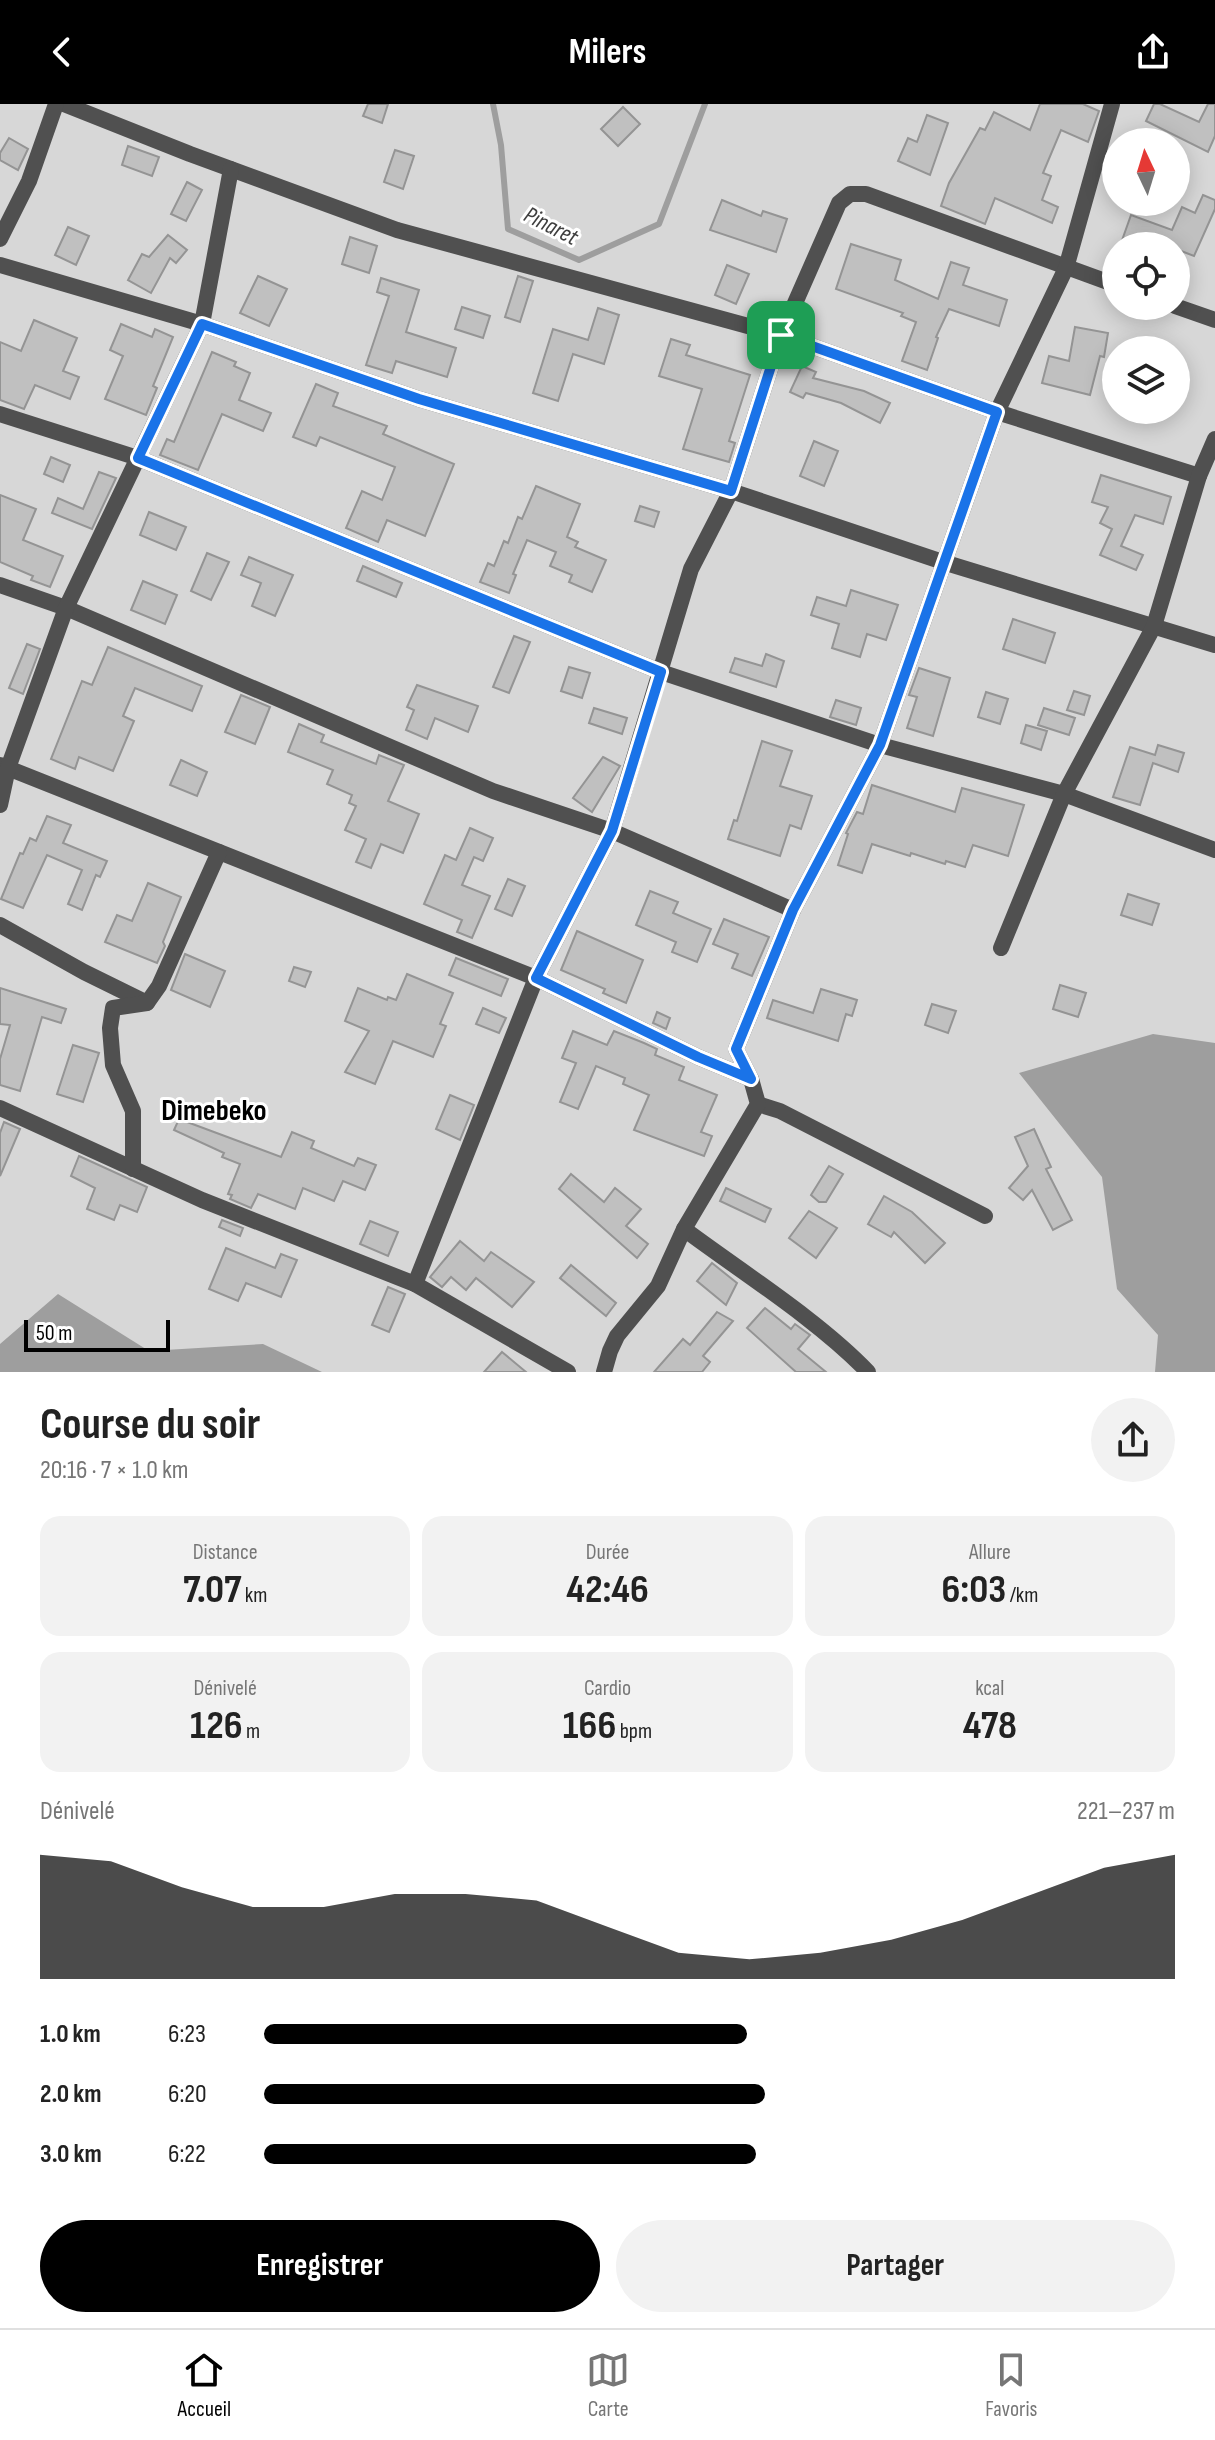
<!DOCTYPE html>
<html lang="fr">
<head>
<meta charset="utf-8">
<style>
  body { margin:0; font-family:"Sofia Sans Condensed",sans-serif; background:#f2f2f2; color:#222; height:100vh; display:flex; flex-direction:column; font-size:30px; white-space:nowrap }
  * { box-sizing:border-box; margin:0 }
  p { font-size:26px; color:#767676 }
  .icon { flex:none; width:44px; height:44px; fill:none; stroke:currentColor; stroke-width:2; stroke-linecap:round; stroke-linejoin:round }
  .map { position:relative; height:1268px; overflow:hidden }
  .sheet { display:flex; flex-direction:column; background:#fff; flex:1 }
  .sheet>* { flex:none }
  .needle { width:52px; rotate:356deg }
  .tools { position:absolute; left:1102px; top:24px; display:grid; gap:16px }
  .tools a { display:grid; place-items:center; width:88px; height:88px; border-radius:50%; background:#fff; box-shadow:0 4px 20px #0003; font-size:40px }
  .scale { position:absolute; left:24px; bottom:20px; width:146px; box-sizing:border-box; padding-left:8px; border:4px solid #000; border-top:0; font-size:22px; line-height:28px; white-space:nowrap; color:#000; -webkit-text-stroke:6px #fff; paint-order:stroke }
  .pin { position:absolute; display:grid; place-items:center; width:68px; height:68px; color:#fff; margin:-34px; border-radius:16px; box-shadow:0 4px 12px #0006 }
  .round { display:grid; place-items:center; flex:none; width:84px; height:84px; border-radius:42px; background:#f2f2f2 }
  .head { display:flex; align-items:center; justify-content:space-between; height:136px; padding:0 40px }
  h1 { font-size:44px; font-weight:700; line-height:60px }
  .metrics { display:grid; grid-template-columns:repeat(3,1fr); gap:12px; height:136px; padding:8px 40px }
  .metrics div { display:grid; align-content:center; border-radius:20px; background:#f2f2f2; text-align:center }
  .metrics b { font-size:40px; font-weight:700 }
  .metrics small { font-size:22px; font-weight:400 }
  .metrics p { font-size:22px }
  .chart { height:224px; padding:16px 40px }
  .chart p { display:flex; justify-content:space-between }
  .chart svg { width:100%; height:144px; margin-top:8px; fill:#000; opacity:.7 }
  .button { display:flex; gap:16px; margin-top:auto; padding:16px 40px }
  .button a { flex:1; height:92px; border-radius:48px; background:#000; color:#fff; font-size:32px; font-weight:700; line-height:92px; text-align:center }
  .button a+a { background:#f2f2f2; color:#222 }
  ul { padding:0 40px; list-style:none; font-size:26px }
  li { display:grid; grid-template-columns:128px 96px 1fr; align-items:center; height:60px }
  li i { height:20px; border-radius:10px; background:#000 }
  header { display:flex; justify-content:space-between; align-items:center; height:104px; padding:0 40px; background:#000; color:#fff; font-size:36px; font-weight:700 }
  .tab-bar { display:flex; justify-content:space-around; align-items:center; height:112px; border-top:2px solid #e0e0e0; background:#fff; font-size:22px; color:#767676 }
  .tab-bar a { display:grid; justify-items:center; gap:4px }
  .tab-bar .on { color:#000 }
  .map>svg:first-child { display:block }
</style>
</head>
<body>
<header><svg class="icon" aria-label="back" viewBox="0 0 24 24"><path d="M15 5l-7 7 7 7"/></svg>Milers<svg class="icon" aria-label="share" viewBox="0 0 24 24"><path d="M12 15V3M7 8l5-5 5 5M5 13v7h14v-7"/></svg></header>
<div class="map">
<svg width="1215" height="1268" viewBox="0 0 1215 1268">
  <rect width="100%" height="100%" fill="#fff"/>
  <!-- green -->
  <path fill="#d7d7d7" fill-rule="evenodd" d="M 0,0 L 1215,0 L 1215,1268 L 0,1268 ZM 1116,38 L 1176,38 L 1176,98 L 1116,98 ZM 1116,142 L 1176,142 L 1176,202 L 1116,202 ZM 1116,246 L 1176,246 L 1176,306 L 1116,306 Z"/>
  <!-- water -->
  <g fill="#9e9e9e">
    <path d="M 1153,930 L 1215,939 L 1215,1268 L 1155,1268 L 1158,1231 L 1117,1185 L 1102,1073 L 1019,969 Z"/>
    <path d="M 58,1190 L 149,1247 L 263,1240 L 322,1268 L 0,1268 L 0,1240 Z"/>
  </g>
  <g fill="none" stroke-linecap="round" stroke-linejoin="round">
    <!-- stream -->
    <path stroke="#9e9e9e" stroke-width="6" d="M 493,0 L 501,41 L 508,125 L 579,156 L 659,120 L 705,0"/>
  </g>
  <!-- building -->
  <g fill="#c0c0c0" stroke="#949494" stroke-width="2">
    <path d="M 368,0 L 388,0 L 382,19 L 363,12 Z"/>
    <path d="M 1040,0 L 1083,0 L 1099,7 L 1088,38 L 1061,26 L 1043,69 L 1051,72 L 1042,96 L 1058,103 L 1052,119 L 995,94 L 985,120 L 941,102 L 949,79 L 980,24 L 985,26 L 994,8 L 1030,26 Z"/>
    <path d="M 1154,0 L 1160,0 L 1199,18 L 1208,0 L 1215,0 L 1215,32 L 1208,48 L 1146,17 Z"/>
    <path d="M 623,3 L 640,20 L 618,42 L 601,25 Z"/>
    <path d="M 927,11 L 948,19 L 930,71 L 898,57 L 908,34 L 917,38 Z"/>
    <path d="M 9,34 L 28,45 L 18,66 L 0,56 L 0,49 Z"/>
    <path d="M 128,42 L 159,53 L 152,72 L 122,61 Z"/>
    <path d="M 395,46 L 414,52 L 403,85 L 384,78 Z"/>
    <path d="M 187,78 L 202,86 L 186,117 L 171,110 Z"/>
    <path d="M 1203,91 L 1215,96 L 1215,105 L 1194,152 L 1176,145 L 1176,142 L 1120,142 L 1131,111 L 1172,126 L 1182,103 L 1195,109 Z"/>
    <path d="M 722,96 L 761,112 L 763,107 L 787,115 L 776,148 L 710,126 Z"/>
    <path d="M 68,123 L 89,132 L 76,161 L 55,151 Z"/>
    <path d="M 168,131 L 187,146 L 176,159 L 170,154 L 151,189 L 128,176 L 142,150 L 149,153 Z"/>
    <path d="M 350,133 L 377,142 L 369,169 L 342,160 Z"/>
    <path d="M 851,140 L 901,156 L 895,176 L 938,195 L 951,158 L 969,164 L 963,181 L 1007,196 L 999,222 L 949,205 L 936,233 L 938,234 L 927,266 L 902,257 L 916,218 L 901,212 L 903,209 L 836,185 Z"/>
    <path d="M 727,161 L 749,170 L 736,200 L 715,191 Z"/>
    <path d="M 258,172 L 287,185 L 269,222 L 240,209 Z"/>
    <path d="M 518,172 L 533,177 L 520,218 L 505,213 Z"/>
    <path d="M 381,174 L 419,186 L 406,228 L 456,244 L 447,273 L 396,257 L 392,269 L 366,261 L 389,192 L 377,188 Z"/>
    <path d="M 462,203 L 490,212 L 483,234 L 455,225 Z"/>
    <path d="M 598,204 L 619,211 L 604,260 L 573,250 L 558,297 L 533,289 L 553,225 L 588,236 Z"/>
    <path d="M 34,216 L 77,234 L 63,267 L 79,273 L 70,295 L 35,281 L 24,305 L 0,296 L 0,238 L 21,247 Z"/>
    <path d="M 121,220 L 152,233 L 155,225 L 173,233 L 153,282 L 157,284 L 146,311 L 105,295 L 123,252 L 110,246 Z"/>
    <path d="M 1075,223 L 1108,229 L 1104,253 L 1100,252 L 1090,291 L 1042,279 L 1049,252 L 1069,257 Z"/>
    <path d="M 671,235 L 690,241 L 686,251 L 750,271 L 729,337 L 735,339 L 729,358 L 683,345 L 702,285 L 659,272 Z"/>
    <path d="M 212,248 L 236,258 L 234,262 L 250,269 L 239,296 L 271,309 L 263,327 L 222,310 L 198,366 L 160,351 L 167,335 L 174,338 Z"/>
    <path d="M 802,262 L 816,268 L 813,274 L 864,287 L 890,299 L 880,319 L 841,299 L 806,289 L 803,294 L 790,288 Z"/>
    <path d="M 316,280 L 338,289 L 333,302 L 387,322 L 383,330 L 454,360 L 425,432 L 387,416 L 378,438 L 346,424 L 362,387 L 382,396 L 395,363 L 320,333 L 316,342 L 293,333 Z"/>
    <path d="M 814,337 L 838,347 L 824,382 L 800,372 Z"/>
    <path d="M 51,353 L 70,361 L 63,378 L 44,370 Z"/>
    <path d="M 99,368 L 116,374 L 92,425 L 52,409 L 58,394 L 83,405 Z"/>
    <path d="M 1101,371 L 1171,393 L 1163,420 L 1135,411 L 1121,442 L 1143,451 L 1136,466 L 1100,451 L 1112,425 L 1100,419 L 1108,403 L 1092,398 Z"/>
    <path d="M 536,382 L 580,400 L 567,433 L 578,438 L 575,443 L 606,456 L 592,488 L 569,478 L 572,471 L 550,462 L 556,448 L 527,436 L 513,470 L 516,471 L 509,489 L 480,478 L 488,459 L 494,462 L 504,437 L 508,439 L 518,413 L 522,415 Z"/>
    <path d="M 0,391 L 36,405 L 23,436 L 63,452 L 50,483 L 31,476 L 33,472 L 0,458 Z"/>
    <path d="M 640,402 L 659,408 L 654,423 L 635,417 Z"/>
    <path d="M 149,408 L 186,423 L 176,446 L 140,431 Z"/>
    <path d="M 207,449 L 229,458 L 211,496 L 191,487 Z"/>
    <path d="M 249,453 L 293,471 L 275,512 L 252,502 L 261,479 L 241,471 Z"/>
    <path d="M 363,462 L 402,479 L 396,493 L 357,477 Z"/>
    <path d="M 143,477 L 177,491 L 165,520 L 131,506 Z"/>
    <path d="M 851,486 L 898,501 L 886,536 L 867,530 L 860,553 L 832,544 L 839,520 L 811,511 L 817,493 L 846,502 Z"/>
    <path d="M 1013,515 L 1055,529 L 1045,559 L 1003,545 Z"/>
    <path d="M 514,532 L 530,538 L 509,589 L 493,583 Z"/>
    <path d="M 27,540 L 40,545 L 23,590 L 9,584 Z"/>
    <path d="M 108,543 L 202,582 L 192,607 L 135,584 L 123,612 L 134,617 L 113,667 L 79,653 L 75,665 L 51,655 L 82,577 L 92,581 Z"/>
    <path d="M 766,550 L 784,557 L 776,583 L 730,568 L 735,554 L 762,562 Z"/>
    <path d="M 569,563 L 590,569 L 582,594 L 561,587 Z"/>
    <path d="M 919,564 L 950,574 L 933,632 L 907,624 L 917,593 L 909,591 Z"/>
    <path d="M 417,581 L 478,602 L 468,628 L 435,614 L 427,635 L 406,626 L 414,606 L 407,603 Z"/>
    <path d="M 1074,587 L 1090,592 L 1084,611 L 1067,606 Z"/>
    <path d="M 986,588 L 1008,595 L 1000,620 L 978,613 Z"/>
    <path d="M 241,591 L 270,603 L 255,640 L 225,628 Z"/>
    <path d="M 836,596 L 861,604 L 856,621 L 830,613 Z"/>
    <path d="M 594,604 L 627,614 L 622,630 L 589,619 Z"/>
    <path d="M 1044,604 L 1075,614 L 1069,631 L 1038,621 Z"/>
    <path d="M 299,620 L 324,631 L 321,638 L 376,660 L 379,651 L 404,661 L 388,697 L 419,710 L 403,749 L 381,740 L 371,764 L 356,758 L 366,735 L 345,726 L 356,702 L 349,699 L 352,691 L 327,680 L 333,666 L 288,648 Z"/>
    <path d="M 1026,621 L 1047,627 L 1041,646 L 1021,639 Z"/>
    <path d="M 762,637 L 792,647 L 780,682 L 812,692 L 801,725 L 790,721 L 780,752 L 728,735 L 734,716 L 737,717 Z"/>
    <path d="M 1158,641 L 1184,649 L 1178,668 L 1153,659 L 1140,701 L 1113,693 L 1130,643 L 1155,651 Z"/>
    <path d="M 603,653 L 620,662 L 592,708 L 573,694 Z"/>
    <path d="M 181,656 L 207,668 L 197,692 L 170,681 Z"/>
    <path d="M 872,681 L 955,708 L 962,684 L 1024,701 L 1008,752 L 973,741 L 965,763 L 946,757 L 945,760 L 911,749 L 910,752 L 872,740 L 862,769 L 838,761 L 848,730 L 846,729 L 857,708 L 863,710 Z"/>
    <path d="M 47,712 L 71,721 L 63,739 L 107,757 L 100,773 L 96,771 L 82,806 L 68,800 L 82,766 L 47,751 L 23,804 L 1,795 L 20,749 L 23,750 L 30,734 L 36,737 Z"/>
    <path d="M 470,724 L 493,734 L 483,757 L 474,753 L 462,781 L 490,792 L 472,834 L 457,828 L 462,816 L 424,800 L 445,751 L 456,756 Z"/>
    <path d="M 508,775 L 525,782 L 512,812 L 495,805 Z"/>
    <path d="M 148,779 L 181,793 L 163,838 L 165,842 L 157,859 L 105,838 L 117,811 L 132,817 Z"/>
    <path d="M 650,787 L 678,798 L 673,809 L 711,825 L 697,858 L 672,848 L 676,838 L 636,821 Z"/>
    <path d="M 1128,790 L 1159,800 L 1152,821 L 1121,811 Z"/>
    <path d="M 724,815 L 769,833 L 752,872 L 732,864 L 738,850 L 713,840 Z"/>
    <path d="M 577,827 L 643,856 L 626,899 L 603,889 L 605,885 L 561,866 Z"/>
    <path d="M 185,850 L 225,867 L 210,903 L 171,886 Z"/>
    <path d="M 456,854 L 508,875 L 501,892 L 449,871 Z"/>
    <path d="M 294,863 L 311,868 L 305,883 L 289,877 Z"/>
    <path d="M 407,870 L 453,889 L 440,920 L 446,922 L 433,953 L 393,937 L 375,980 L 345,968 L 369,927 L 345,917 L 358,884 L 387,896 L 388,893 L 396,896 Z"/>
    <path d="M 1060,881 L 1086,889 L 1078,913 L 1053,905 Z"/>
    <path d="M 0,884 L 66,905 L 61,919 L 42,913 L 20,987 L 0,981 L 0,955 L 10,921 L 0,920 Z"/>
    <path d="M 821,885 L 857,896 L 852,912 L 846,910 L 838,937 L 767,914 L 773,896 L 813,909 Z"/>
    <path d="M 932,900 L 956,907 L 948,929 L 925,921 Z"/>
    <path d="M 483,904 L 506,914 L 499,929 L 476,920 Z"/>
    <path d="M 657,908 L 670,914 L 666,925 L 653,919 Z"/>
    <path d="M 573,927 L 607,941 L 614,927 L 644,939 L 657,945 L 655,951 L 684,963 L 679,976 L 717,991 L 701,1028 L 712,1032 L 704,1052 L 634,1026 L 649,991 L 623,980 L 625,974 L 596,962 L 578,1005 L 560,998 L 576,959 L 562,954 Z"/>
    <path d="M 73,941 L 99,949 L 83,998 L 57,990 Z"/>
    <path d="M 450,991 L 474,1001 L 460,1036 L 436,1025 Z"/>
    <path d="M 179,1015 L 281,1053 L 292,1028 L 314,1037 L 311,1044 L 354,1062 L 358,1054 L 376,1061 L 365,1086 L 343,1077 L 334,1097 L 303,1084 L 295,1105 L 258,1090 L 251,1104 L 230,1095 L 232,1091 L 228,1090 L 240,1060 L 222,1053 L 224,1049 L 174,1026 Z"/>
    <path d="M 4,1018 L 20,1025 L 0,1072 L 0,1029 Z"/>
    <path d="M 1034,1025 L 1051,1063 L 1046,1065 L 1072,1116 L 1053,1126 L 1032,1086 L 1023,1096 L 1009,1084 L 1028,1062 L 1015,1033 Z"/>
    <path d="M 79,1052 L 147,1083 L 137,1108 L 120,1101 L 114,1116 L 87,1105 L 95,1084 L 71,1072 Z"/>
    <path d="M 829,1062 L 843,1070 L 826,1098 L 819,1098 L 811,1091 Z"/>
    <path d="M 571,1070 L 604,1098 L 615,1084 L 641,1105 L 626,1122 L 648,1140 L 637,1154 L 559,1085 Z"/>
    <path d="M 726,1084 L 771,1105 L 765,1118 L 720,1097 Z"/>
    <path d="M 884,1092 L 912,1108 L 945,1139 L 925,1159 L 894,1128 L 891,1133 L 868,1120 Z"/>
    <path d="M 809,1107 L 837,1124 L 816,1154 L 789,1134 Z"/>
    <path d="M 222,1116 L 243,1124 L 240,1132 L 219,1123 Z"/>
    <path d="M 370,1117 L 398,1128 L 388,1152 L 360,1140 Z"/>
    <path d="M 460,1137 L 484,1157 L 491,1148 L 534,1178 L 512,1203 L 476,1174 L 466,1186 L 451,1173 L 442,1183 L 430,1173 Z"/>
    <path d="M 226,1144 L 275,1164 L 281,1150 L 297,1156 L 281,1193 L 246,1179 L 238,1197 L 209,1185 Z"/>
    <path d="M 712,1159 L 737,1179 L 726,1201 L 697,1177 Z"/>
    <path d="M 571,1161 L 616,1199 L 606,1212 L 560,1174 Z"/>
    <path d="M 388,1183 L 405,1190 L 389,1228 L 372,1221 Z"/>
    <path d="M 765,1204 L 791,1225 L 795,1220 L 810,1231 L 798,1245 L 826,1268 L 796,1268 L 747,1224 Z"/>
    <path d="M 717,1208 L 733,1217 L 703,1252 L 710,1258 L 702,1268 L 654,1268 L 683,1235 L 690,1241 Z"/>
    <path d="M 502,1248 L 526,1268 L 484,1268 Z"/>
  </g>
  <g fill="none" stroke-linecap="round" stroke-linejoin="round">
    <!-- street -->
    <g stroke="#505050" stroke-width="16">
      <path d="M 64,0 L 190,50 L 397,126 L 781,231 L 997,308 L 1199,372"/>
      <path d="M 0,135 L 29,77 L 56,0"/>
      <path d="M 0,161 L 202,220 L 419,295 L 731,387 L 943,458 L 1215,541"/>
      <path d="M 1175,202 L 1215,216"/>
      <path d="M 0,310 L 138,354 L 661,568 L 880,641 L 1064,690 L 1215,746"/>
      <path d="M 0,481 L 66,504 L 493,687 L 612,727 L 793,806"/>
      <path d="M 0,661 L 536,874 L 698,953 L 751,975"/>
      <path d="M 0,701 L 8,664 L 66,504 L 202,220 L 231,65"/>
      <path d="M 0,821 L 84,868 L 147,899"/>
      <path d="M 1001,844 L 1064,690 L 1154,522 L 1199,372 L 1215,335"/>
      <path d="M 758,1000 L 780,1007 L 985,1112"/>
      <path d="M 0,1004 L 202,1096 L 415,1180 L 568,1268"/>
      <path d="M 133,1065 L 133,1007 L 113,961 L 110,924 L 113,904 L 147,899 L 159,882 L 219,748"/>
      <path d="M 684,1125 C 743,1169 818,1216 868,1268"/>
      <path d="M 415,1180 L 536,874 L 612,727 L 691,465 L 731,387 L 781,231 L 839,99 L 850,90 L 866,90 L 1116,181"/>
      <path d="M 604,1268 L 610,1247 L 617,1232 L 658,1182 L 684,1125 L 758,1000 L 751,975 L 736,945 L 793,806 L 880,641 L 997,308 L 1066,164 L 1112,0"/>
    </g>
  </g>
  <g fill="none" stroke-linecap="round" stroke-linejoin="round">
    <defs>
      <path id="route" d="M 202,220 L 419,295 L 731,387 L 781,231 L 997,308 L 880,641 L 793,806 L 736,945 L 751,975 L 698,953 L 536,874 L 612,727 L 661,568 L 138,354 Z"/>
    </defs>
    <!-- route casing -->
    <use href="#route" stroke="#fff" stroke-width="16"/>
    <!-- route -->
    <use href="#route" stroke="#1a73e8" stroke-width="10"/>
  </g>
  <g text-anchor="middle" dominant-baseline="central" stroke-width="6" stroke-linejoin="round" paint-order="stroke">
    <!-- water labels -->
    <g font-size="24" font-style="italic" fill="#3f3f3f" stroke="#fff">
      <text transform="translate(551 122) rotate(27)">Pinaret</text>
    </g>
    <!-- district labels -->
    <g font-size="30" font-weight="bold" fill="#000" stroke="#fff">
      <text x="214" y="1007">Dimebeko</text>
    </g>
  </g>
</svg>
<div class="tools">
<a><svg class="needle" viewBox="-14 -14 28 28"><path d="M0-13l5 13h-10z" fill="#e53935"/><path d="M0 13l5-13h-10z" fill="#767676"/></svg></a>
<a><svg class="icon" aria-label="locate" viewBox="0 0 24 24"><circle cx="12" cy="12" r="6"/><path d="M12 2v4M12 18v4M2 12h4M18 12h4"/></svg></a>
<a><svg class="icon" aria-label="layers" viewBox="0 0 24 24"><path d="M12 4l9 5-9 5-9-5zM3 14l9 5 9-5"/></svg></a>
</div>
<div class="scale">50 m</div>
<div class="pin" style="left:781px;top:231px;background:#1e9e55"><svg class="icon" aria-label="arrive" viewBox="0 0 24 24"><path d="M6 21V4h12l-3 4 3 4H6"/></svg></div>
</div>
<section class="sheet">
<div class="head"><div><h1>Course du soir</h1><p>20:16 · 7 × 1.0 km</p></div><a class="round"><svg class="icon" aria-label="share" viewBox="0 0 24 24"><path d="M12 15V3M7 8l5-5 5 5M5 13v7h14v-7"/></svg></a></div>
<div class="metrics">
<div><p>Distance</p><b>7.07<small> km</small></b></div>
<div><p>Durée</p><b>42:46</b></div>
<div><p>Allure</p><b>6:03<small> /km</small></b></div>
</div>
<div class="metrics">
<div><p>Dénivelé</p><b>126<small> m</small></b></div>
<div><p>Cardio</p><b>166<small> bpm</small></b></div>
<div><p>kcal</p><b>478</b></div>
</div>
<div class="chart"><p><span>Dénivelé</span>221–237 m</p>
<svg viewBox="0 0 160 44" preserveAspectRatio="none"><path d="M0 44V6L10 8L20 16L30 22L40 22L50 18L60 18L70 20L80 28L90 36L100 38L110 36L120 32L130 26L140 18L150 10L160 6V44z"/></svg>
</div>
<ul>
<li><b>1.0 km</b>6:23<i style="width:53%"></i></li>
<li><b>2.0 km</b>6:20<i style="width:55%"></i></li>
<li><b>3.0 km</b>6:22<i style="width:54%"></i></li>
</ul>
<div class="button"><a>Enregistrer</a><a>Partager</a></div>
</section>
<nav class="tab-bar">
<a class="on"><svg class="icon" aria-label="home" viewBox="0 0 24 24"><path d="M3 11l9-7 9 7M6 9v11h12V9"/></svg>Accueil</a>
<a><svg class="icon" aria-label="map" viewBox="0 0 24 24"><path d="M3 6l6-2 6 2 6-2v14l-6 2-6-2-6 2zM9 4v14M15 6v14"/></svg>Carte</a>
<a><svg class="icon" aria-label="saved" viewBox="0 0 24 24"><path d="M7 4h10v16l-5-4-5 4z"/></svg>Favoris</a>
</nav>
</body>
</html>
